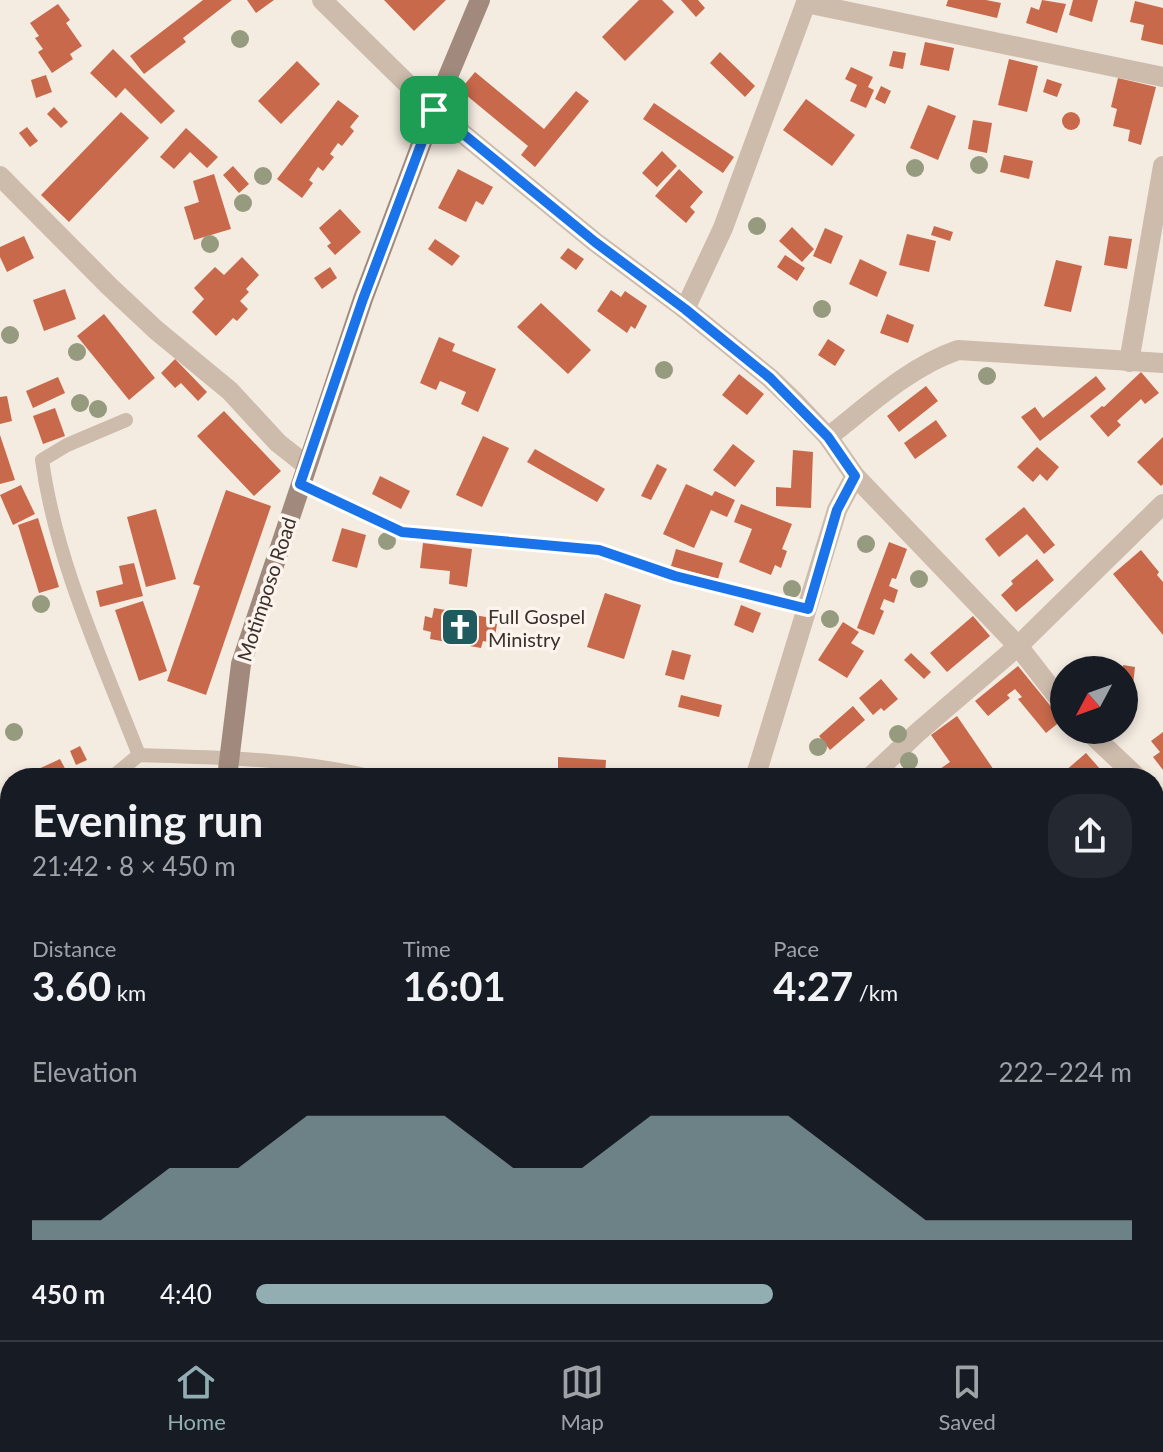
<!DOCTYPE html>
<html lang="en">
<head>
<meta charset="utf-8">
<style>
  body { margin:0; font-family:Lato,sans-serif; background:#242831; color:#f1f3f6; height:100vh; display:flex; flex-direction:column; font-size:30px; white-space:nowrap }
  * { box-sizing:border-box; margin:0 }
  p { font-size:26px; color:#9ea1a6 }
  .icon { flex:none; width:44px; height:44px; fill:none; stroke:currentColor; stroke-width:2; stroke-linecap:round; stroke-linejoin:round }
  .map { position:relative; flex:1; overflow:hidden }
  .details { position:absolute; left:0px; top:768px; width:1164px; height:572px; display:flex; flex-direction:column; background:#171b24; border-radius:32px 32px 0 0; box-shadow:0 4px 12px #0003 }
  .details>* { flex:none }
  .needle { width:52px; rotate:229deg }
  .controls { position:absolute; left:1050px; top:656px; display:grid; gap:16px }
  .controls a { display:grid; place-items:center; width:88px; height:88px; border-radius:50%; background:#171b24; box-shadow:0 4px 12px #0003; font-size:40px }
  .pin { position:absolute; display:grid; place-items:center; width:68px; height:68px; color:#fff; margin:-34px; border-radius:16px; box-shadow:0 4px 12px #0006 }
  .round { display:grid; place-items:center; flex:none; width:84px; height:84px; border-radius:32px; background:#242831 }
  .headline { display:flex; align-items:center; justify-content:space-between; height:136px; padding:0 32px }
  h1 { font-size:44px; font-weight:700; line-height:60px }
  .metrics { display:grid; grid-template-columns:repeat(3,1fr); gap:12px; height:136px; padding:8px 32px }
  .metrics div { display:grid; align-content:center }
  .metrics b { font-size:40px; font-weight:700 }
  .metrics small { font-size:22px; font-weight:400 }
  .metrics p { font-size:22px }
  .chart { height:224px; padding:16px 32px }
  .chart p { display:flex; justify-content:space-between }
  .chart svg { width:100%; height:144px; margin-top:8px; fill:#92aeb2; opacity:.7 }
  ul { padding:0 32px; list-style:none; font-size:26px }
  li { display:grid; grid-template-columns:128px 96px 1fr; align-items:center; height:60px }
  li i { height:20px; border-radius:10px; background:#92aeb2 }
  .tab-bar { display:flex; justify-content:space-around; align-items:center; height:112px; border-top:2px solid #363941; background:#171b24; font-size:22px; color:#9ea1a6 }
  .tab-bar a { display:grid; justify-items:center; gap:4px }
  .tab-bar .selected { color:#92aeb2 }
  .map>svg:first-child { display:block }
</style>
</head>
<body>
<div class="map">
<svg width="1163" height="1340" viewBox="0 0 1163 1340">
  <rect width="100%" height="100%" fill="#f4ebe1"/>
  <!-- building -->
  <g fill="#c8694b">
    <path d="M 203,0 L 232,0 L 183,38 L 186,42 L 144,74 L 130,56 Z"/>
    <path d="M 247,0 L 274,0 L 256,13 Z"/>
    <path d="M 384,0 L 446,0 L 414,31 Z"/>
    <path d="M 639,0 L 662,0 L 674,12 L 625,61 L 602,37 Z"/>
    <path d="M 681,0 L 698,0 L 705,8 L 696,17 Z"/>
    <path d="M 948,0 L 986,0 L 1001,3 L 997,18 L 946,6 Z"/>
    <path d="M 1042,0 L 1066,4 L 1057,33 L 1026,23 L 1031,7 L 1039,10 Z"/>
    <path d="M 1073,0 L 1098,0 L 1092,22 L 1069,15 Z"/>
    <path d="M 1135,1 L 1163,8 L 1163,45 L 1141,40 L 1144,25 L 1130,22 Z"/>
    <path d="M 58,4 L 70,20 L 66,23 L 82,46 L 70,54 L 73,59 L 52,73 L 38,52 L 43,49 L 35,38 L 39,36 L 30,23 Z"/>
    <path d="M 925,42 L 954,48 L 949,71 L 920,65 Z"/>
    <path d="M 113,49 L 175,111 L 161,124 L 125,88 L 116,98 L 90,73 Z"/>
    <path d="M 893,51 L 906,53 L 903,69 L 889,66 Z"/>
    <path d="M 720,52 L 755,86 L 745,97 L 710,63 Z"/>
    <path d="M 1009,59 L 1038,66 L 1027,112 L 998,105 Z"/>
    <path d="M 297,61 L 320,84 L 281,124 L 258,101 Z"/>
    <path d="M 851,67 L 873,77 L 868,87 L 874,90 L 866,108 L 850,101 L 857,85 L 845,79 Z"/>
    <path d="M 475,72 L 544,129 L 576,91 L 589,101 L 535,167 L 521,155 L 528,146 L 460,90 Z"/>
    <path d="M 46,75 L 52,92 L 36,98 L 31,80 Z"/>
    <path d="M 1118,78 L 1156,87 L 1141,145 L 1128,141 L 1130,130 L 1113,126 L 1117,109 L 1111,107 Z"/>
    <path d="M 1047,79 L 1062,84 L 1057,97 L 1043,92 Z"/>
    <path d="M 881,86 L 891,91 L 885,104 L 875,99 Z"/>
    <path d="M 806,99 L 855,135 L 832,166 L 783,130 Z"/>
    <path d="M 338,100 L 359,116 L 350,127 L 354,131 L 342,146 L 338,143 L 330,154 L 334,157 L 323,171 L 318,167 L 309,180 L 313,183 L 302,198 L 277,179 Z"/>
    <path d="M 654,103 L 734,157 L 723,173 L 643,119 Z"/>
    <path d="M 928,105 L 956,116 L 938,160 L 910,148 Z"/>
    <path d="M 54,107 L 68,122 L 61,128 L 47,114 Z"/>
    <circle cx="1071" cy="121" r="9"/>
    <path d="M 121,112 L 149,138 L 69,222 L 41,195 Z"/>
    <path d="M 973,120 L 992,123 L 987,153 L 968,149 Z"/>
    <path d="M 27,127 L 38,141 L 30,147 L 19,133 Z"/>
    <path d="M 186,128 L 218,157 L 207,168 L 190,152 L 174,169 L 160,157 Z"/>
    <path d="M 662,151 L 677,166 L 657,187 L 642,173 Z"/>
    <path d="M 1004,155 L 1033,161 L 1029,179 L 1000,172 Z"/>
    <path d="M 233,166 L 249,184 L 239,193 L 223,175 Z"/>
    <path d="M 458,169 L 493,187 L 483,205 L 476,201 L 466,222 L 438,208 Z"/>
    <path d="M 679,169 L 703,192 L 690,207 L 695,212 L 686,223 L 655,196 Z"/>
    <path d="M 214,174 L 231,229 L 194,240 L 184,207 L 199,202 L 193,181 Z"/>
    <path d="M 340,209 L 361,232 L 335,255 L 327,246 L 331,243 L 319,228 Z"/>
    <path d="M 934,226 L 953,232 L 950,241 L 931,235 Z"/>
    <path d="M 792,227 L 814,249 L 802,262 L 779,241 Z"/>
    <path d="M 825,228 L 843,236 L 831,264 L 813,256 Z"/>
    <path d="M 907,234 L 936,241 L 929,272 L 899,265 Z"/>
    <path d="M 24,236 L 34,258 L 7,272 L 0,257 L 0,247 Z"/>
    <path d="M 1109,236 L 1132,239 L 1127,269 L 1104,265 Z"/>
    <path d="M 435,239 L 460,256 L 452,266 L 428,249 Z"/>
    <path d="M 568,248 L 584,259 L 576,270 L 560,258 Z"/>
    <path d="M 785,255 L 805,268 L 797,281 L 777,267 Z"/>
    <path d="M 242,257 L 259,275 L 246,289 L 249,292 L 240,301 L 248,309 L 237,321 L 233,318 L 216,336 L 192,312 L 204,299 L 194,288 L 215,267 L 224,275 Z"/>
    <path d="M 860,259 L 887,272 L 877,297 L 849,284 Z"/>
    <path d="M 1056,260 L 1082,266 L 1071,312 L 1044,306 Z"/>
    <path d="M 330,267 L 337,278 L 322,289 L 314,278 Z"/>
    <path d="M 65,289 L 76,319 L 44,331 L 33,300 Z"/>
    <path d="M 611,290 L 621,297 L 625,291 L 647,306 L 635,329 L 631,326 L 627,333 L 597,311 Z"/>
    <path d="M 541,303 L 591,350 L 568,374 L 517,327 Z"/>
    <path d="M 104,314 L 155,378 L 129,400 L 77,336 Z"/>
    <path d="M 887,314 L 914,325 L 908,343 L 880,333 Z"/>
    <path d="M 439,337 L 455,344 L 452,351 L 496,369 L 478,412 L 461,404 L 466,392 L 440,381 L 436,390 L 420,383 Z"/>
    <path d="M 828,339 L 845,350 L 835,366 L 818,355 Z"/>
    <path d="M 175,359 L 207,392 L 198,401 L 181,383 L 175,388 L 161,373 Z"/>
    <path d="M 1141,372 L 1159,393 L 1145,404 L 1141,399 L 1117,421 L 1121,425 L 1108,437 L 1090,416 L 1102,406 L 1104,407 Z"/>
    <path d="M 739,374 L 764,394 L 747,415 L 722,395 Z"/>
    <path d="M 1096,376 L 1106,389 L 1040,441 L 1021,417 L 1035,407 L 1043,418 Z"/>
    <path d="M 58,377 L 65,393 L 33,408 L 26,391 Z"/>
    <path d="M 926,386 L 938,401 L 899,432 L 887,416 Z"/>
    <path d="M 7,396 L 12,421 L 0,424 L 0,397 Z"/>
    <path d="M 55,408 L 65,436 L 43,444 L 33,416 Z"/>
    <path d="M 224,411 L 281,471 L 254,496 L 197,436 Z"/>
    <path d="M 936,420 L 947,436 L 915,459 L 904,443 Z"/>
    <path d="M 0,435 L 15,480 L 0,484 Z"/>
    <path d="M 483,436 L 509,448 L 482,507 L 456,495 Z"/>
    <path d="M 1163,437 L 1163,484 L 1161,486 L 1137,462 Z"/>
    <path d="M 733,444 L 755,461 L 735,487 L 713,470 Z"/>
    <path d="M 1037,447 L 1059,467 L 1047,481 L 1040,474 L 1033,482 L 1017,467 Z"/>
    <path d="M 535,449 L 605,489 L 597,502 L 527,462 Z"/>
    <path d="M 793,450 L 813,452 L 811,508 L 776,506 L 776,487 L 791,488 Z"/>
    <path d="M 657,464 L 667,469 L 651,500 L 641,496 Z"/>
    <path d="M 380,476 L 410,491 L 401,509 L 372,494 Z"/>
    <path d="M 686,484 L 712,496 L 715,491 L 735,500 L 727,517 L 711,510 L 694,548 L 663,534 Z"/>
    <path d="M 21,485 L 35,514 L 13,525 L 0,495 Z"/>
    <path d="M 226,490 L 271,506 L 206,695 L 167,681 L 200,586 L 193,584 Z"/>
    <path d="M 741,504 L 792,524 L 782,549 L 787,551 L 781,568 L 775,565 L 771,575 L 739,562 L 752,529 L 734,522 Z"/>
    <path d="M 1024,507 L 1055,545 L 1044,554 L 1027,534 L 999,557 L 985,539 Z"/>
    <path d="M 156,509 L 176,579 L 146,587 L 127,517 Z"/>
    <path d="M 38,518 L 59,587 L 39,593 L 18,525 Z"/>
    <path d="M 342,528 L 366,535 L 357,568 L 332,561 Z"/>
    <path d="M 889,542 L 907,549 L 896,579 L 892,578 L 889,586 L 898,590 L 894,603 L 884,599 L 880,609 L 884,611 L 874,635 L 857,628 Z"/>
    <path d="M 423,543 L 472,549 L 467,587 L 449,584 L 450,571 L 420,568 Z"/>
    <path d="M 676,549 L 723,563 L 718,579 L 671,566 Z"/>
    <path d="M 1141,550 L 1159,572 L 1157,575 L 1163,582 L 1163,635 L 1113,574 Z"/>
    <path d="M 1037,559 L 1054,580 L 1016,612 L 1001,595 L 1013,584 L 1011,581 Z"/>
    <path d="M 134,563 L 143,596 L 100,607 L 96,591 L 123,584 L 119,566 Z"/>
    <path d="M 605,593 L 641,605 L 624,659 L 587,647 Z"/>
    <path d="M 143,601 L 167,671 L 139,681 L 115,610 Z"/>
    <path d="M 741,605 L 761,613 L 753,633 L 734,625 Z"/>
    <path d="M 434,608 L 486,617 L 486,622 L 497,624 L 494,643 L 483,641 L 481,648 L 430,639 L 431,632 L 423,630 L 425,616 L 432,618 Z"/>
    <path d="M 973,616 L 990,636 L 947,672 L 930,653 Z"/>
    <path d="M 843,622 L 859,632 L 851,643 L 864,651 L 847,678 L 818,660 Z"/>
    <path d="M 672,650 L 691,655 L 684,680 L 665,675 Z"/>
    <path d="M 911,653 L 931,672 L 924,679 L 904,660 Z"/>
    <path d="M 1123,665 L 1135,667 L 1133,685 L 1124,684 Z"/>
    <path d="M 1018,666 L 1062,720 L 1046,733 L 1018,699 L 1022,697 L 1015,689 L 1007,695 L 1010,698 L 988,716 L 975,701 Z"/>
    <path d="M 881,679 L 898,699 L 884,711 L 881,708 L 873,715 L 859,698 Z"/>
    <path d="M 681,695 L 722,705 L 719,717 L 678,707 Z"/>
    <path d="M 853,706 L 865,720 L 830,750 L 819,736 Z"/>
    <path d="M 957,716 L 998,776 L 994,778 L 927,778 L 950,762 L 931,735 Z"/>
    <path d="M 1163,732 L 1163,770 L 1153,757 L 1160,752 L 1151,741 Z"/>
    <path d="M 80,746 L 87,760 L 76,765 L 70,751 Z"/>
    <path d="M 1086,753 L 1108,778 L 1057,778 Z"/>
    <path d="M 558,757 L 606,760 L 605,778 L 558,776 Z"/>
    <path d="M 60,759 L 70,778 L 35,778 L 32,772 Z"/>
    <path d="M 1163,824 L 1163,857 L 1154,845 L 1154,830 Z"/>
    <path d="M 1159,1244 L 1163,1249 L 1163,1294 L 1154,1302 L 1154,1248 Z"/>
    <path d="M 10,1248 L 10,1271 L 0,1278 L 0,1255 Z"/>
    <path d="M 30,1330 L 52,1330 L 55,1334 L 47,1340 L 39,1340 Z"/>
    <path d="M 610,1330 L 631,1330 L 634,1340 L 613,1340 Z"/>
    <path d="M 690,1330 L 724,1330 L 726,1340 L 692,1340 Z"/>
    <path d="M 856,1330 L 894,1330 L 896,1340 L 828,1340 L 827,1334 Z"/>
  </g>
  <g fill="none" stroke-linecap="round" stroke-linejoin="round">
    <!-- path -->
    <g stroke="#b9a596" stroke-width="4" stroke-dasharray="4 4" stroke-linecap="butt">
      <path d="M 935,1330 L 942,1340"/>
      <path d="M 1072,1330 L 1088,1340"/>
      <path d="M 1093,1330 L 1096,1340"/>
    </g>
    <!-- lane -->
    <g stroke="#cdbbac" stroke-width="14">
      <path d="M 126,420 L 67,445 L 42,460 C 56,562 102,660 139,755"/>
      <path d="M 300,484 L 402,532 L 599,550 L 675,576 L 808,609"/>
      <path d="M 111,778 L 139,755 C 219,758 299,758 377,778"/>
      <path d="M 0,871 L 10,863"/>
    </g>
    <!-- street -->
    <g stroke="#cdbbac" stroke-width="20">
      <path d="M 322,0 L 434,110 L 595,242 L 685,309 L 770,378 L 796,403 L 828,437 L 855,476 L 1018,646 L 1064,705"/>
      <path d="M 806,3 L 1163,77"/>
      <path d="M 0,176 L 109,286 L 156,330 L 230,391 L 278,443 L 306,465"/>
      <path d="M 685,309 L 723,228 L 807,0"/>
      <path d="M 1129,362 L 1163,166"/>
      <path d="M 828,437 C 869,405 909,367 958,350 L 1163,363"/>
      <path d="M 1087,730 L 1138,778"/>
      <path d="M 755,778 L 837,510 L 855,476"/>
      <path d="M 869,778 L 917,733 L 1018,646 L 1163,504"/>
      <path d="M 1154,794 L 1163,801"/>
      <path d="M 0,894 L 10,907"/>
      <path d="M 0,983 L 10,980"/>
      <path d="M 0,1306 L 10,1320"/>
      <path d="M 1154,1320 L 1163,1312"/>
      <path d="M 17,1330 L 24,1340"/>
      <path d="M 675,1330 L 678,1340"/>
      <path d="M 134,1340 L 139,1330"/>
      <path d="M 360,1340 L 409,1330"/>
      <path d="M 1132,1340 L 1142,1330"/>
    </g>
    <!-- secondary -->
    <g stroke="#a18a7d" stroke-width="20">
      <path d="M 227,778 L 241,664 L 363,299 L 434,110 L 480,0"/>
      <path d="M 307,1330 L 314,1340"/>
    </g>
  </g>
  <!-- trees -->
  <g fill="#969b7f">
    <circle cx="240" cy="39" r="9"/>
    <circle cx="979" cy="165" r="9"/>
    <circle cx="915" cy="168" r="9"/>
    <circle cx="263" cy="176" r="9"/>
    <circle cx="243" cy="203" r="9"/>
    <circle cx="757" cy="226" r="9"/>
    <circle cx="210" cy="244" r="9"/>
    <circle cx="822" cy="309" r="9"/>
    <circle cx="10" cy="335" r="9"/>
    <circle cx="77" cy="352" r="9"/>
    <circle cx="664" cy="370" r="9"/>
    <circle cx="987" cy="376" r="9"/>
    <circle cx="80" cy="403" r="9"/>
    <circle cx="98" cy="409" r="9"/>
    <circle cx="387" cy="541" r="9"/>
    <circle cx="866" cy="544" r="9"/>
    <circle cx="919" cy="579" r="9"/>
    <circle cx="792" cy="589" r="9"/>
    <circle cx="41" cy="604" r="9"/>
    <circle cx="830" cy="619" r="9"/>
    <circle cx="14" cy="732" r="9"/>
    <circle cx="898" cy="734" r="9"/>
    <circle cx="818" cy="747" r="9"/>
    <circle cx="909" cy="761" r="9"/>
  </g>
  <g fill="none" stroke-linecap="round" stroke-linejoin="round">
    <defs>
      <path id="route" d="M 434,110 L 595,242 L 685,309 L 770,378 L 828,437 L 855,476 L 837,510 L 808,609 L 675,576 L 599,550 L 402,532 L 300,484 L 363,299 Z"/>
    </defs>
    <!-- route casing -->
    <use href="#route" stroke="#fff" stroke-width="16"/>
    <!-- route -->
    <use href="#route" stroke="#1a73e8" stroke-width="10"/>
  </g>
  <!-- icons -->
  <defs>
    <symbol id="church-square" viewBox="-11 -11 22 22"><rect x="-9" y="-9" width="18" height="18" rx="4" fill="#1f5a5e" stroke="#fbf5ee"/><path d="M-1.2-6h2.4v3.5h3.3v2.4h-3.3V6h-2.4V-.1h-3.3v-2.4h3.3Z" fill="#fff"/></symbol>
  </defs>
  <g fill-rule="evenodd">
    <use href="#church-square" x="438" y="605" width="44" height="44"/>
  </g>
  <g text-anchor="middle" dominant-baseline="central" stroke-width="7" stroke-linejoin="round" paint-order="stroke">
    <!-- street labels -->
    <g font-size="20" fill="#3b302b" stroke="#fbf5ee">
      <text transform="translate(266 589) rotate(-72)">Motimposo Road</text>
    </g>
    <!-- poi labels -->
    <g font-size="20" fill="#3b302b" stroke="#fbf5ee" text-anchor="start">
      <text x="488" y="616">Full Gospel<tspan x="488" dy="23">Ministry</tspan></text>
    </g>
  </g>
</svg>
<div class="controls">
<a><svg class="needle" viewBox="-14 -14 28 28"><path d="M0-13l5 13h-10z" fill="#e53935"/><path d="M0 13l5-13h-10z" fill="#9ea1a6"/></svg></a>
</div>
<div class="pin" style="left:434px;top:110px;background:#1e9e55"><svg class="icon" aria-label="arrive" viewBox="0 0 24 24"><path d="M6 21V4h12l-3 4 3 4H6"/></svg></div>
<section class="details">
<div class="headline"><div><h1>Evening run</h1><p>21:42 · 8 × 450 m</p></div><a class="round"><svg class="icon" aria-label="share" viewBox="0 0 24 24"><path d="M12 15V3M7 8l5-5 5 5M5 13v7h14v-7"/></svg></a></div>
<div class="metrics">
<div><p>Distance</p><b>3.60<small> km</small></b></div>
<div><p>Time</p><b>16:01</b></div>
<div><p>Pace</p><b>4:27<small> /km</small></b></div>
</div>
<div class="chart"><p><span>Elevation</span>222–224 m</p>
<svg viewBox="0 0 160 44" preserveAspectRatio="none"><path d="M0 44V38L10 38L20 22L30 22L40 6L50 6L60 6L70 22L80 22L90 6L100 6L110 6L120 22L130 38L140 38L150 38L160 38V44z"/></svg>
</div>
<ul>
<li><b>450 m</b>4:40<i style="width:59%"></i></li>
</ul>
</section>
</div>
<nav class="tab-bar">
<a class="selected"><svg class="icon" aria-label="home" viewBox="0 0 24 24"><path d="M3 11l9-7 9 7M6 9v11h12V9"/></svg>Home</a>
<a><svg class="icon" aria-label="map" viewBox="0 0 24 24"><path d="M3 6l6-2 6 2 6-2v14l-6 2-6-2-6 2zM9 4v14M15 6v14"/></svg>Map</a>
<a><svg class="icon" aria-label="saved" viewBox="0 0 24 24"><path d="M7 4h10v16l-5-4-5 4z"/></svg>Saved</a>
</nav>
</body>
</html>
